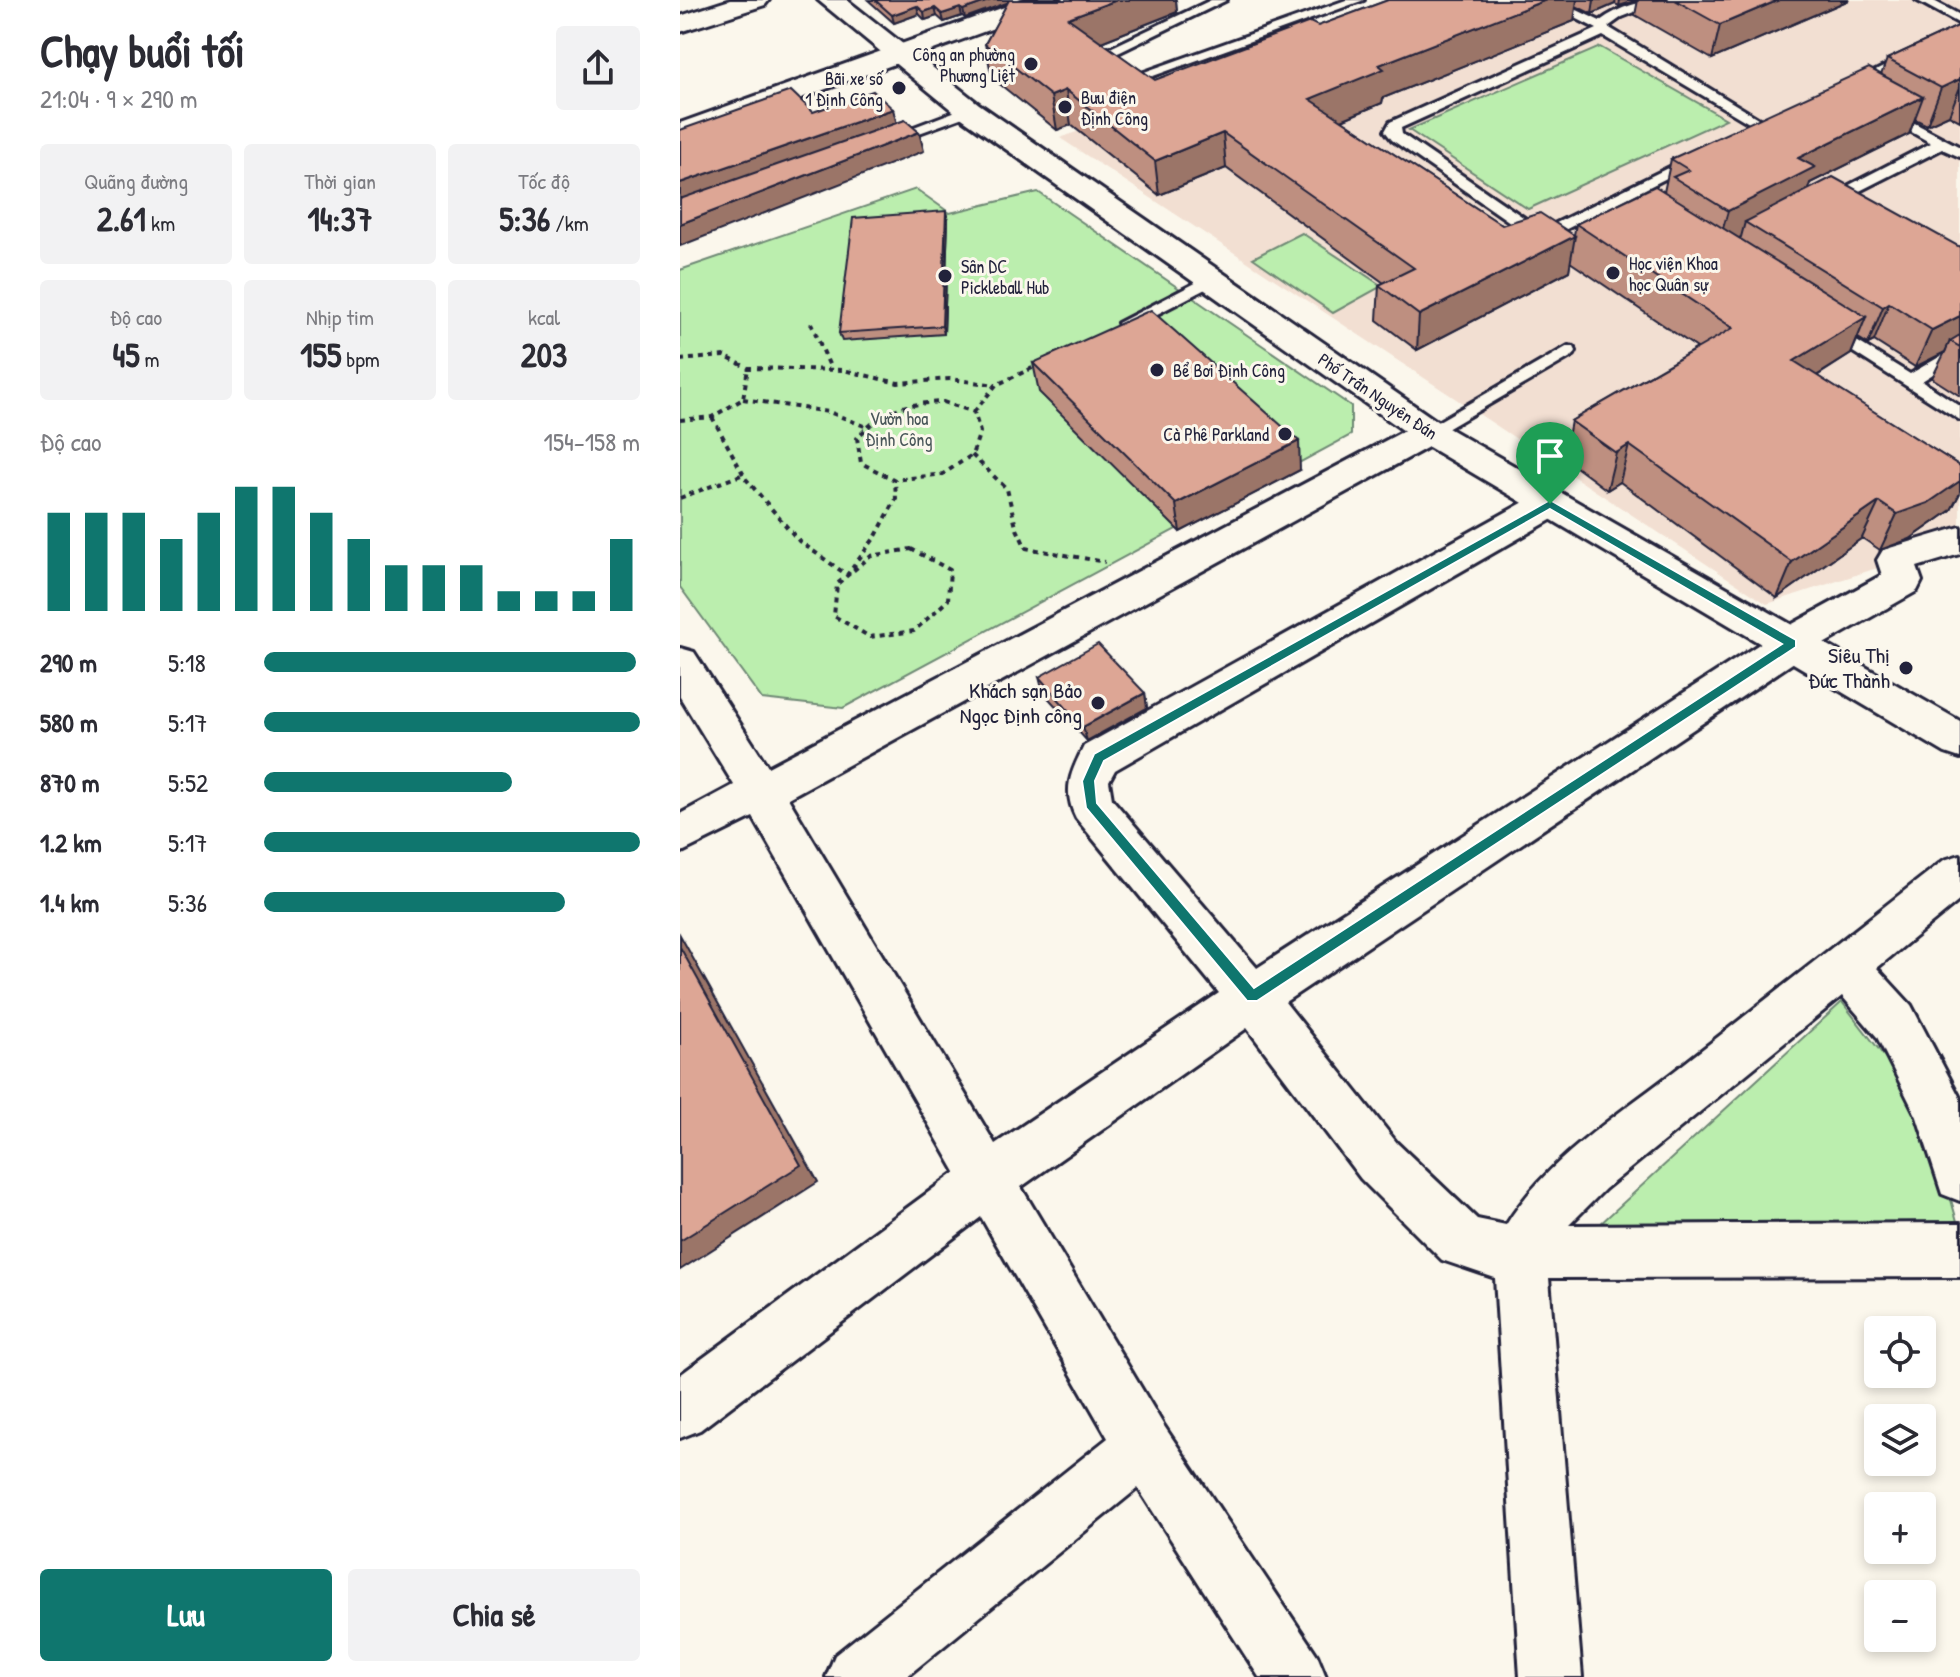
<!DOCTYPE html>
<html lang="vi">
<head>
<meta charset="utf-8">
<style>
  body { margin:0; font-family:"Patrick Hand",sans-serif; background:#f2f2f3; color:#2b2b33; height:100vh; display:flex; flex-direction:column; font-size:30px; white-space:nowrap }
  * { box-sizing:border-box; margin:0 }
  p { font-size:26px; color:#7c7c81 }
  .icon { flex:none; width:44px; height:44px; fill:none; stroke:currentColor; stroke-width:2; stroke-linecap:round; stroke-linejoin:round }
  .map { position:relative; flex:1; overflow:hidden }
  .details { display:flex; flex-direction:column; background:#fff; width:680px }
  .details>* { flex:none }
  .fabs { position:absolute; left:1184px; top:1316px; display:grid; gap:16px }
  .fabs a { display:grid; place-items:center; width:72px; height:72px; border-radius:8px; background:#fff; box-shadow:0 4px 12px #0003; font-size:40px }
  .pin { position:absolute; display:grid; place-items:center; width:68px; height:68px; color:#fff; margin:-82px -34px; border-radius:50% 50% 50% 0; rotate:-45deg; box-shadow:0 0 8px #0007 }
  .pin .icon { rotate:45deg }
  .round { display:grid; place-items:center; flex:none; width:84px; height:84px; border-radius:8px; background:#f2f2f3 }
  .summary { display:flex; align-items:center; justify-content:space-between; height:136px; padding:0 40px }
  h1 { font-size:44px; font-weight:800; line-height:60px }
  .stats { display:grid; grid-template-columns:repeat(3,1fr); gap:12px; height:136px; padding:8px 40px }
  .stats div { display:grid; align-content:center; border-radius:8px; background:#f2f2f3; text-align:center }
  .stats b { font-size:34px; font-weight:800 }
  .stats small { font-size:22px; font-weight:400 }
  .stats p { font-size:22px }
  .chart { height:224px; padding:16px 40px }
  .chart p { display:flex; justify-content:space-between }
  .chart svg { width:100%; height:144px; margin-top:8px; stroke:#0f766e; stroke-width:6 }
  .button { display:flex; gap:16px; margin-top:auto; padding:16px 40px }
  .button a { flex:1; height:92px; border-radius:8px; background:#0f766e; color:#fff; font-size:32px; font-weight:800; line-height:92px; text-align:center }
  .button a+a { background:#f2f2f3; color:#2b2b33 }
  ul { padding:0 40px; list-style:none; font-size:26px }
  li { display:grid; grid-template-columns:128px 96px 1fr; align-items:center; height:60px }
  li i { height:20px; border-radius:10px; background:#0f766e }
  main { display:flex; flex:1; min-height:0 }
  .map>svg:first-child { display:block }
</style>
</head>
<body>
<main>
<section class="details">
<div class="summary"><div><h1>Chạy buổi tối</h1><p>21:04 · 9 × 290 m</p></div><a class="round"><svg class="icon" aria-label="share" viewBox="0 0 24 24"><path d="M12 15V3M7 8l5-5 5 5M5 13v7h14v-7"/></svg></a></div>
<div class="stats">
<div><p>Quãng đường</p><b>2.61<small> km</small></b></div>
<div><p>Thời gian</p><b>14:37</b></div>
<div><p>Tốc độ</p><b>5:36<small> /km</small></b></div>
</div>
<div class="stats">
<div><p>Độ cao</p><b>45<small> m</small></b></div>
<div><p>Nhịp tim</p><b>155<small> bpm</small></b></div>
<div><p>kcal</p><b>203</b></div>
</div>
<div class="chart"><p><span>Độ cao</span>154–158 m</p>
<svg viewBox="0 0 160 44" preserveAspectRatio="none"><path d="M5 44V14M15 44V14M25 44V14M35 44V22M45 44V14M55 44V6M65 44V6M75 44V14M85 44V22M95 44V30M105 44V30M115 44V30M125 44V38M135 44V38M145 44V38M155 44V22"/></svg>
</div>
<ul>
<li><b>290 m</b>5:18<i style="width:99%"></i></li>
<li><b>580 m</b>5:17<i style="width:100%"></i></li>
<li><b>870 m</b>5:52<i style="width:66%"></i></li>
<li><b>1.2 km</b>5:17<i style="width:100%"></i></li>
<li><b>1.4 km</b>5:36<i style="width:80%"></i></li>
</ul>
<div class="button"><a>Lưu</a><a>Chia sẻ</a></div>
</section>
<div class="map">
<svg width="1280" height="1677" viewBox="0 0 1280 1677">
  <rect width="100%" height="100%" fill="#fbf7ec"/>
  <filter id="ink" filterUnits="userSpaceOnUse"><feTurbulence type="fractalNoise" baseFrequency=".0125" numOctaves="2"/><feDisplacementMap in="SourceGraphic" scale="16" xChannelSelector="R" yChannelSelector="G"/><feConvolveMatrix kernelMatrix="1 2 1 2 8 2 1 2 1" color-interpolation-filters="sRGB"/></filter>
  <g filter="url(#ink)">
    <!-- built -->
    <path fill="#f2dfd2" d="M 755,0 L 1280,0 L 1280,541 L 1087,604 L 380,138 Z"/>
    <!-- green -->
    <g fill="#bbeeae" stroke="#6e8874" stroke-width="2">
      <path d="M 920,47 L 1046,119 L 848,209 L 729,130 Z"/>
      <path d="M 236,189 L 270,213 L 358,192 L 671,406 L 671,435 L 163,708 L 82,699 L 0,587 L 0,270 Z"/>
      <path d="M 622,233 L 702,286 L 653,313 L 573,258 Z"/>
      <path d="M 1162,1002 L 1246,1110 L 1280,1232 L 919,1225 Z"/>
    </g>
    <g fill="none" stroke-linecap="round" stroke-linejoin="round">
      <defs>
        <g id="lane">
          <path d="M 531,0 L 547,0 L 438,53 L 426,50 Z"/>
          <path d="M 666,0 L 684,0 L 451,84 L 439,81 Z"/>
          <path d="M 860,0 L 876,0 L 920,21 C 940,6 962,0 986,0 L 942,17 L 928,27 L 1091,126 L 1084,130 L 1079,129 L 923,36 L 721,128 L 722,134 L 862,230 L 1008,158 L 1013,157 L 1020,161 L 859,243 L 849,243 L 846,240 L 850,236 L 712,140 L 705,131 L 710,122 L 917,29 Z"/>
          <path d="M 1236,0 L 1252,0 L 1280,15 L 1280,24 Z"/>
          <path d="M 1280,28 L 1280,37 L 1176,90 L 1164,87 Z"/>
          <path d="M 289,106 L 294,107 L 294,113 L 212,143 L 207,144 L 200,140 Z"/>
          <path d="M 1208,109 L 1280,147 L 1280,157 L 1262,149 L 1154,204 L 1144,204 L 1144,198 L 1251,143 L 1203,116 L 1203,110 Z"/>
          <path d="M 531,275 L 537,277 L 537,283 L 452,327 L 440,327 L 438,323 Z"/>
          <path d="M 1149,324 L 1230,374 L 1280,345 L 1280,357 L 1242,381 L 1280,406 L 1280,420 L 1143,333 L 1141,329 Z"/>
          <path d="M 888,346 L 894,347 L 896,351 L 894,355 L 755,436 L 749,438 L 740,432 Z"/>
        </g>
        <g id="street">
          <path d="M 50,0 L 89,0 L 85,5 L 0,32 L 0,16 Z"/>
          <path d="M 344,0 L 381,0 L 377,5 L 0,142 L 0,123 Z"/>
          <path d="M 749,420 L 761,424 L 767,432 L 761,440 L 108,798 L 315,1144 L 539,993 L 396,818 C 382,790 391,772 404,746 L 857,495 L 870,491 L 883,495 L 888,504 L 883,513 L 435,770 L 429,781 L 432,799 L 577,968 L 1098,632 L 1202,575 L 1197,560 L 1203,550 L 1280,527 L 1280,554 L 1237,567 L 1242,581 L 1237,591 L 1126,654 L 605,1002 L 717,1143 L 797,1219 L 826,1225 C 867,1158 940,1114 1001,1066 C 1089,997 1176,929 1264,860 L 1280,855 L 1280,900 L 1197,968 L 1231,1005 L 1280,1098 L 1280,1201 L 1262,1194 L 1237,1117 L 1197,1037 L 1162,996 L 925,1189 L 889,1225 L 1280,1223 L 1280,1277 L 869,1278 L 902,1677 L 840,1677 L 815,1278 L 762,1260 L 681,1179 L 567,1028 L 341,1187 L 484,1426 L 637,1655 L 646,1677 L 579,1677 L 458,1488 L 226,1677 L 146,1677 L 155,1655 L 428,1438 L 301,1217 L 20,1430 L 0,1438 L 0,1375 L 276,1172 L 73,817 L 0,853 L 0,814 L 54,785 L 0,697 L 0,648 L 14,652 L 88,767 L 737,424 Z"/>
        </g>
        <path id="secondary" d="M 138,0 L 167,0 L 299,104 L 761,424 L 1280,721 L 1280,758 L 1265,753 L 737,440 L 279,116 Z"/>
      </defs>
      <!-- lane casing -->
      <use href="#lane" stroke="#22223b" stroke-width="6"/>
      <!-- street casing -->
      <use href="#street" stroke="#22223b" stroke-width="6"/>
      <!-- secondary casing -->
      <use href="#secondary" stroke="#22223b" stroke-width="6"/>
      <!-- path -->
      <g stroke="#22223b" stroke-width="4" stroke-dasharray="5 5" stroke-linecap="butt">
        <path d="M 131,323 L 151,369"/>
        <path d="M 0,360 L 44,356 L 68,368 L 163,370 L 218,383 L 270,379 L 316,385"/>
        <path d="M 63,399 L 149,412 L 187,427"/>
        <path d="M 263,402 L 294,412 L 300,432 L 292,455 L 263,474 L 215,480 L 181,463 L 177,438 C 205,408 223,404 263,402 Z"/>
        <path d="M 294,412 L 316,385 L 359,365"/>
        <path d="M 32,417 L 66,479 L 119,541 L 167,575 L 196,536 L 216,499 L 215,480"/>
        <path d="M 0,420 L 32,417 L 63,399 L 68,368"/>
        <path d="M 292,455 L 327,489 L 336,527 L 346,548 L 425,562"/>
        <path d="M 0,498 L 64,474"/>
        <path d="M 231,549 L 270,570 L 268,600 L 234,631 L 190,637 L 154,616 L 157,584 L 191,556 Z"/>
      </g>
      <!-- lane -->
      <use href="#lane" fill="#fbf7ec" fill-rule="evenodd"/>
      <!-- street -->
      <use href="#street" fill="#fbf7ec" fill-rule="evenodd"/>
      <!-- secondary -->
      <use href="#secondary" fill="#fbf7ec" fill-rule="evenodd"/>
    </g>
    <!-- wall -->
    <g fill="#be8f80" stroke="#22223b" stroke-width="2">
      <path d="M 188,0 L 496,0 L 497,12 L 421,42 L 475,80 L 638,26 L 708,0 L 1169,0 L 1032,59 L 955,15 L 958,0 L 939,6 L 935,4 L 912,14 L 896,6 L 894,21 L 703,98 L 702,103 L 662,120 L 822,225 L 894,235 L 896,224 L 984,192 L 991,159 L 1201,75 L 1207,59 L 1280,25 L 1280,121 L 1269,115 L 1247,125 L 1235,119 L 1229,134 L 1130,183 L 1128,190 L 1280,247 L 1280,396 L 1252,378 L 1265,352 L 1235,367 L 1194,341 L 1188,344 L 1178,338 L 1171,354 L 1137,376 L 1280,466 L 1280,493 L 1271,510 L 1230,539 L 1200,550 L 1182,538 L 1097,598 L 940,482 L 927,490 L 884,458 L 891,421 L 1017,348 L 890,262 L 889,271 L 737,350 L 697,320 L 699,285 L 704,283 L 546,168 L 479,195 L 391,125 L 377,130 L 312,78 L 305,44 L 328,3 L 285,18 L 282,16 L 264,22 L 257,16 L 245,20 L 239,14 L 214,23 Z"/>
      <path d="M 268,220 L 264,334 L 162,341 L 159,333 Z"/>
      <path d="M 353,363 L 620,470 L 500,532 L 359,392 Z"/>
      <path d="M 359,677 L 465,693 L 467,708 L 407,741 L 363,692 Z"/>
    </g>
    <!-- shaded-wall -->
    <g fill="#9b7468" stroke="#22223b" stroke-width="2">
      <path d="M 311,0 L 335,0 L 285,18 L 283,10 Z"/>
      <path d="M 437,0 L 496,0 L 497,12 L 393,53 L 388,18 Z"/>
      <path d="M 866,0 L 897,0 L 894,21 L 703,98 L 702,103 L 630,133 L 630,99 L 699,65 Z"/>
      <path d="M 914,0 L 936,0 L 935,4 L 912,14 Z"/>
      <path d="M 940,0 L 958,0 L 939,6 Z"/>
      <path d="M 1099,0 L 1169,0 L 1032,59 L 1040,25 Z"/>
      <path d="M 237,6 L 239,14 L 214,23 L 212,15 Z"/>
      <path d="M 255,8 L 257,16 L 245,20 L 244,12 Z"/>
      <path d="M 280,8 L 282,16 L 264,22 L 262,14 Z"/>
      <path d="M 1280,79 L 1280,87 L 1269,115 L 1247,125 L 1261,88 Z"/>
      <path d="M 386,90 L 391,125 L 377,130 L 371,96 Z"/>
      <path d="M 1243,97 L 1229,134 L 1130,183 L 1123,205 L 1065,222 L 1061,237 L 1037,249 L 1048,211 L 1118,158 Z"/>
      <path d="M 213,109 L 218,128 L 0,205 L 0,183 Z"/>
      <path d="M 239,132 L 244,151 L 0,246 L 0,224 Z"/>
      <path d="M 543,133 L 546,168 L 479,195 L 475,161 Z"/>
      <path d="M 266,211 L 268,220 L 264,334 L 262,326 Z"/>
      <path d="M 895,236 L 889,271 L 737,350 L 739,315 Z"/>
      <path d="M 1209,303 L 1194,341 L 1188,344 L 1203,307 Z"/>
      <path d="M 1280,316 L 1280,344 L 1270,341 L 1265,352 L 1235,367 L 1252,330 Z"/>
      <path d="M 1186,317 L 1171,354 L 1101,398 L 1114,361 Z"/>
      <path d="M 619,441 L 620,470 L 500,532 L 496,504 Z"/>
      <path d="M 949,445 L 940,482 L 927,490 L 936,453 Z"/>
      <path d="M 1280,481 L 1280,493 L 1271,510 L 1230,539 L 1200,550 L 1217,514 Z"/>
      <path d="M 1199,502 L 1182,538 L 1097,598 L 1112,562 Z"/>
      <path d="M 465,693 L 467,708 L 407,741 L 403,727 Z"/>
      <path d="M 0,935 L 138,1182 L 0,1270 Z"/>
    </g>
    <!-- building -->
    <g fill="#dda695" stroke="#22223b" stroke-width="2">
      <path d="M 195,0 L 311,0 L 283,10 L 280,8 L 262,14 L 255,8 L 244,12 L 237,6 L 212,15 Z"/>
      <path d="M 329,0 L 437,0 L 388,18 L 475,80 L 630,22 L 638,26 L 708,0 L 866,0 L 699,65 L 704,69 L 630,99 L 822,225 L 860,213 L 895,236 L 739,315 L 699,285 L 734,268 L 543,133 L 475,161 L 386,90 L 371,96 L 305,44 Z"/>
      <path d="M 995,0 L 1099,0 L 1040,25 Z"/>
      <path d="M 1280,25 L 1280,79 L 1261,88 L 1207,59 Z"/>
      <path d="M 1189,68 L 1243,97 L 1118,158 L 1135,167 L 1048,211 L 993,177 L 1009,170 L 991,159 Z"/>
      <path d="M 111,91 L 133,112 L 193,91 L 213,109 L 0,183 L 0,130 Z"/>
      <path d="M 225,120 L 239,132 L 0,224 L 0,199 Z"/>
      <path d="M 1153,177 L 1280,247 L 1280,316 L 1252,330 L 1209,303 L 1203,307 L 1065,222 Z"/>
      <path d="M 975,186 L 1186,317 L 1114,361 L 1280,466 L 1280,481 L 1248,503 L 1217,514 L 1199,502 L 1112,562 L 949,445 L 936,453 L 891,421 L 1053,328 L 896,224 Z"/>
      <path d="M 266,211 L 262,326 L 159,333 L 173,218 Z"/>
      <path d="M 471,310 L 619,441 L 496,504 L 353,363 Z"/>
      <path d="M 1280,335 L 1280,347 L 1270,341 Z"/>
      <path d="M 418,644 L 465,693 L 403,727 L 359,677 Z"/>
      <path d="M 0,947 L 121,1165 L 0,1241 Z"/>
    </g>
  </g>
  <!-- route -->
  <path fill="#0f766e" stroke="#fff" stroke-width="2" fill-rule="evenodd" d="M 870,500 L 1116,640 L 1116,647 L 577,1001 L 567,1001 L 406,808 L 402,781 L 414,754 ZM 870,509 L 1102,644 L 574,988 L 417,803 L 415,781 L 424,761 Z"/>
  <!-- markers -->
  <g fill="#22223b" stroke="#fbf7ec" stroke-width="3">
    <circle cx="351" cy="64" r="8"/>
    <circle cx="219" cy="88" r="8"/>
    <circle cx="385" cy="107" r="8"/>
    <circle cx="933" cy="273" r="8"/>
    <circle cx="265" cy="276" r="8"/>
    <circle cx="477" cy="370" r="8"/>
    <circle cx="605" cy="434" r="8"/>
    <circle cx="1226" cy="668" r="8"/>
    <circle cx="418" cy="703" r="8"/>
  </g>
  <g text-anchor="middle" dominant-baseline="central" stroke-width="6" stroke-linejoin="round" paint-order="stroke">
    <!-- far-poi labels -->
    <g font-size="18" fill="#22223b" stroke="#fbf7ec" text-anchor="start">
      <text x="335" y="54" text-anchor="end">Công an phường<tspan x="335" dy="21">Phương Liệt</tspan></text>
      <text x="203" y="78" text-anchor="end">Bãi xe số<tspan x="203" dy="21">1 Định Công</tspan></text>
      <text x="401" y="97">Bưu điện<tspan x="401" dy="21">Định Công</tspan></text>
      <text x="949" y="263">Học viện Khoa<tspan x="949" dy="21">học Quân sự</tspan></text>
      <text x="281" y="266">Sân DC<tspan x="281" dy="21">Pickleball Hub</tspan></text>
      <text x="493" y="370">Bể Bơi Định Công</text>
      <text x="589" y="434" text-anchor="end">Cà Phê Parkland</text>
    </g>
    <!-- far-street labels -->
    <g font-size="18" fill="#22223b" stroke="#fbf7ec">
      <text transform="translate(698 396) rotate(34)">Phố Trần Nguyên Đán</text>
    </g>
    <!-- far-park labels -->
    <g font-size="18" fill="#485558" stroke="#fbf7ec">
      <text x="219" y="418">Vườn hoa<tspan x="219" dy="21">Định Công</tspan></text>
    </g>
    <!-- poi labels -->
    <g font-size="22" fill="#22223b" stroke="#fbf7ec" text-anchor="end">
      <text x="1210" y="655">Siêu Thị<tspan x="1210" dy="25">Đức Thành</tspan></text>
      <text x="402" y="690">Khách sạn Bảo<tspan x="402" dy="25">Ngọc Định công</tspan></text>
    </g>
  </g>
</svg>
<div class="fabs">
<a><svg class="icon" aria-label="locate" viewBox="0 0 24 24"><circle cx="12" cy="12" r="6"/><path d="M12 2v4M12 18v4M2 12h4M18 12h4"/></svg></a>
<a><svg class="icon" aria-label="layers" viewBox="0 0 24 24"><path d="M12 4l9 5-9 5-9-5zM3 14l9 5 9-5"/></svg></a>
<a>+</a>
<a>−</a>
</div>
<div class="pin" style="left:870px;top:504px;background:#1e9e55"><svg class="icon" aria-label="arrive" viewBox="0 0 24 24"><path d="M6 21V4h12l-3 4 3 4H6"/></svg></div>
</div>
</main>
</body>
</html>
